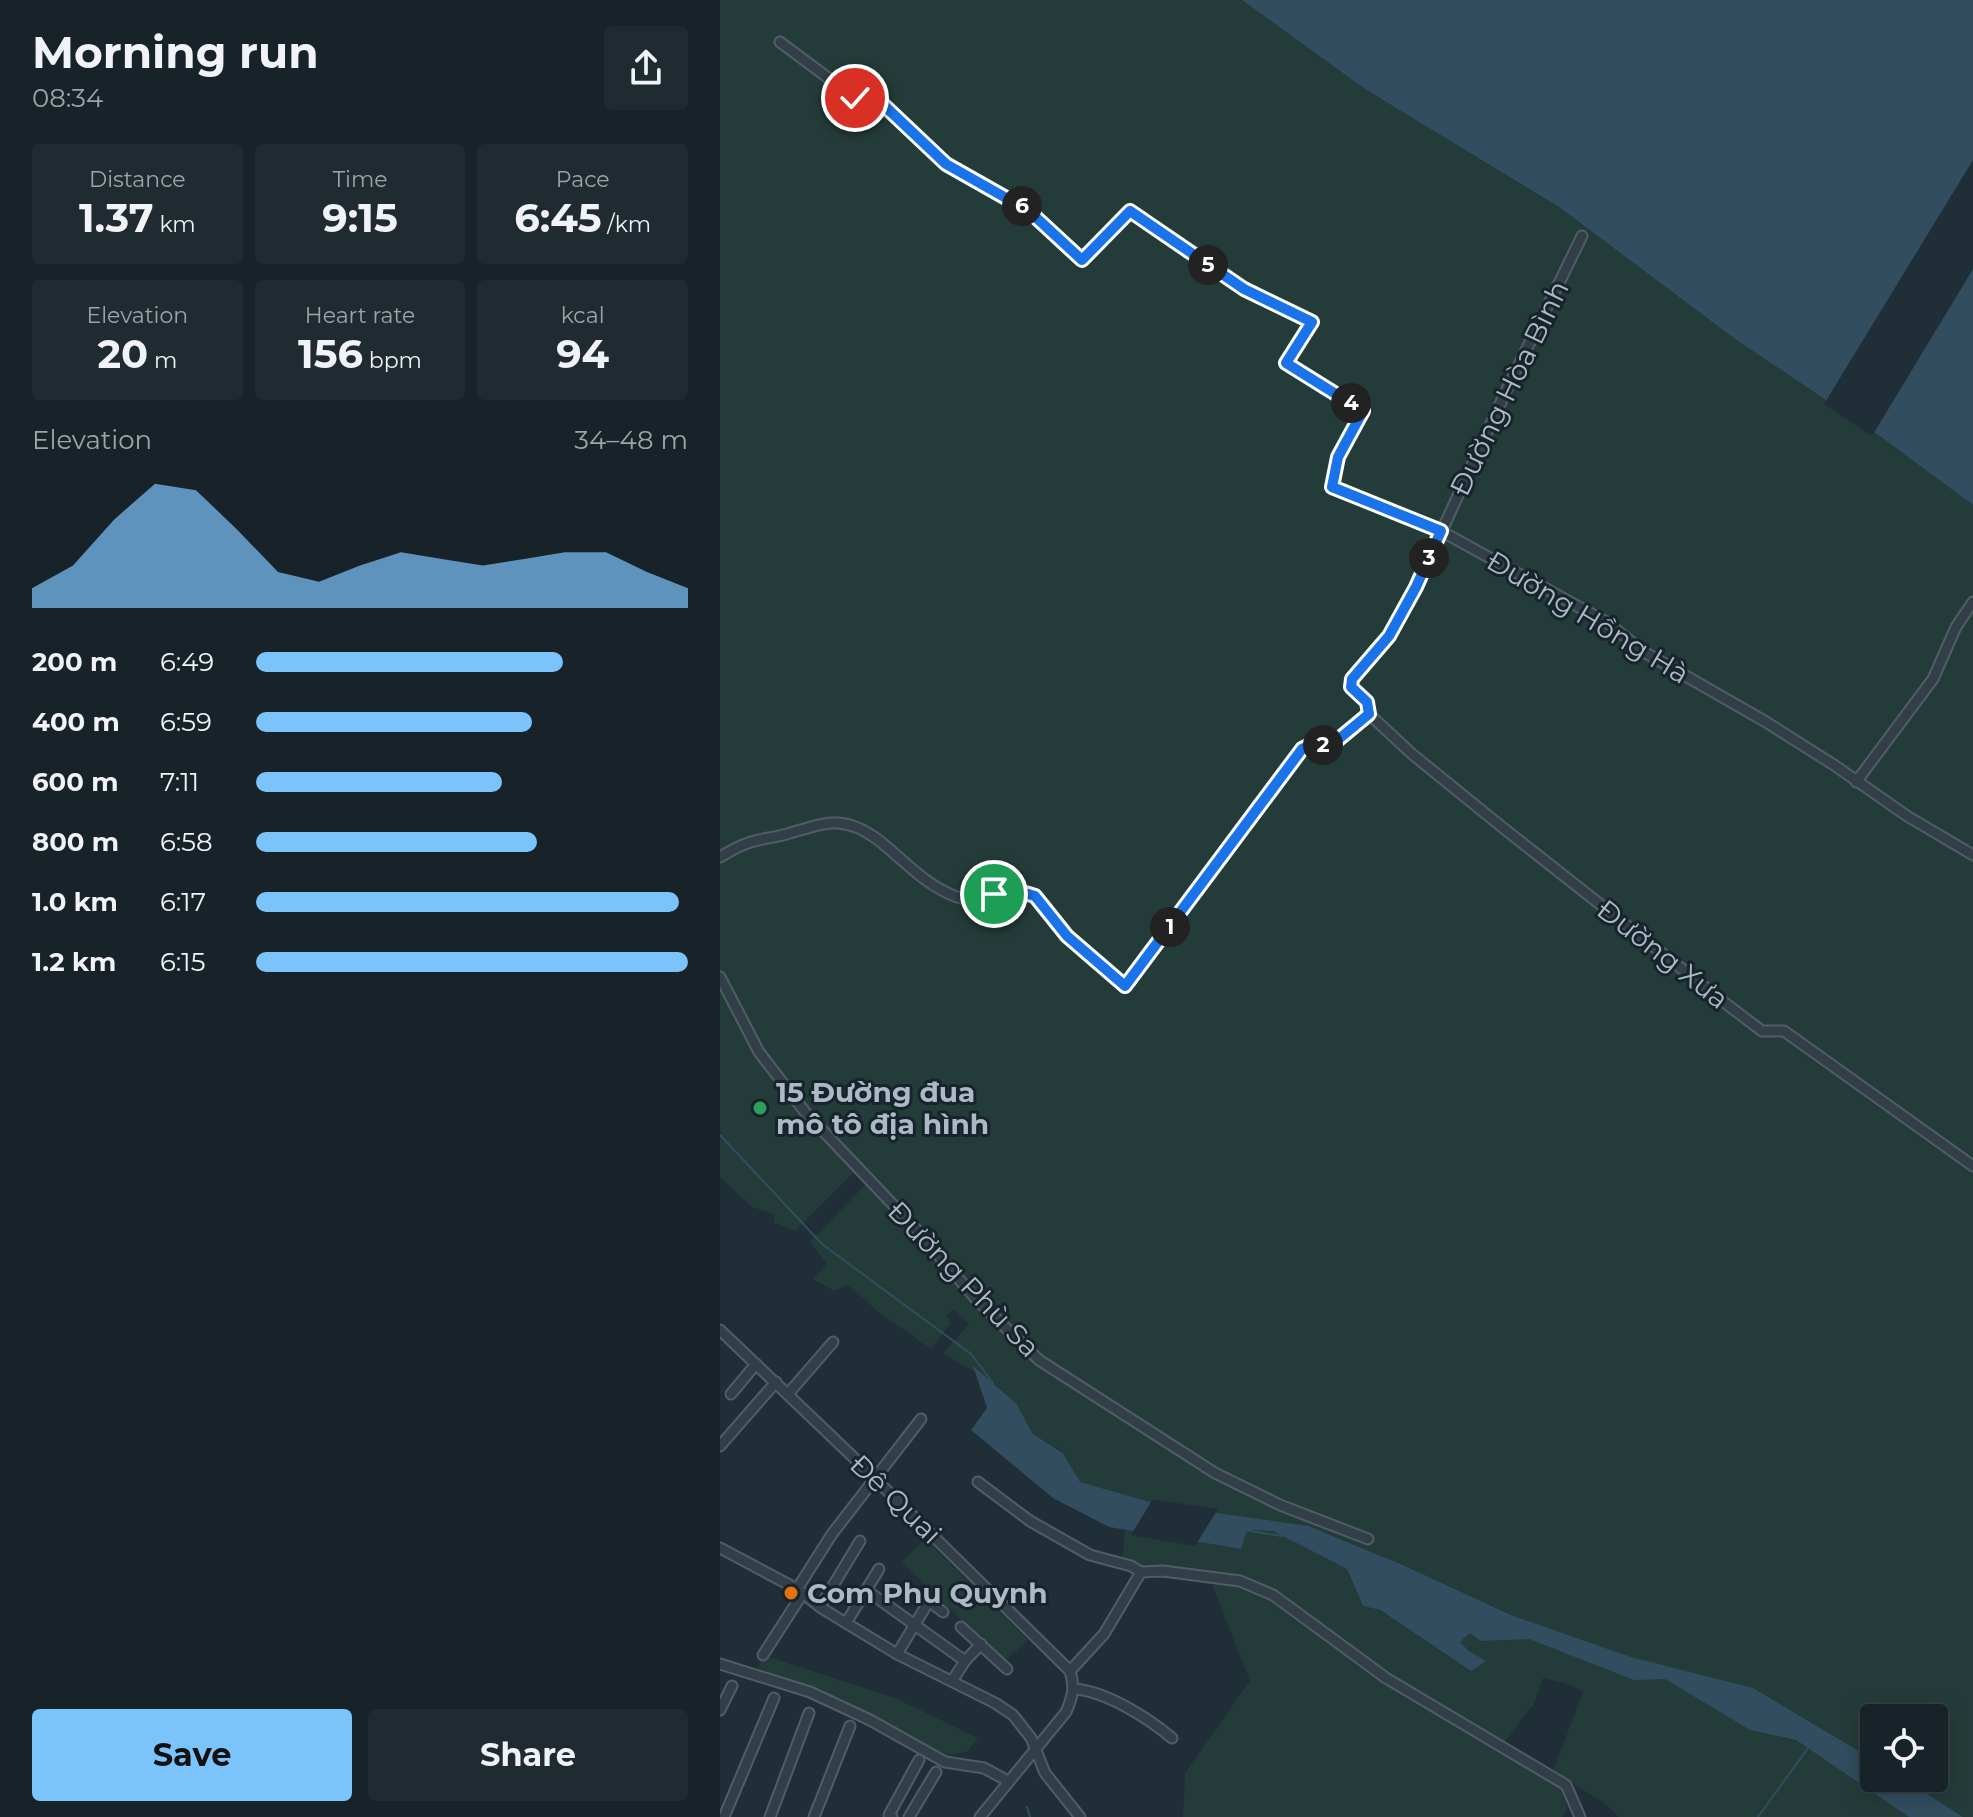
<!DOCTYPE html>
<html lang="en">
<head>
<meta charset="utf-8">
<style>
  body { margin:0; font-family:Montserrat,sans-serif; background:#202a31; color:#f1f3f6; height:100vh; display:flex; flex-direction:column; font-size:30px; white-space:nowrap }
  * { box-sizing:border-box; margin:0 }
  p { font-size:26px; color:#9ea4a8 }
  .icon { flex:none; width:44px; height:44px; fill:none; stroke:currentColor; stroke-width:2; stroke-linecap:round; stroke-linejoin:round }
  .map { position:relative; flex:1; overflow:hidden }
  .sheet { display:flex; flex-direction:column; background:#172229; width:720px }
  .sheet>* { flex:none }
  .controls { position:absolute; left:1140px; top:1704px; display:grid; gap:16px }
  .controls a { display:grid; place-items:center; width:88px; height:88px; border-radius:8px; background:#172229; box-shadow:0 4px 20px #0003,0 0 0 2px #363f46; font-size:40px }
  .pin { position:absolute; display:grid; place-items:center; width:68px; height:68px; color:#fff; margin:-34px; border:4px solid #fff; border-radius:50%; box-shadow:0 2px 8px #0007 }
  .km { position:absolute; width:40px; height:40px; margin:-20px; border-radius:50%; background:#222; color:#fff; font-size:22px; line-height:40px; text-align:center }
  .round { display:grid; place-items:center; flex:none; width:84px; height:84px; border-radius:8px; background:#202a31 }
  .summary { display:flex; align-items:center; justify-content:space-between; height:136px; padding:0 32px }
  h1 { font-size:44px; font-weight:700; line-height:60px }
  .figures { display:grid; grid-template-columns:repeat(3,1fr); gap:12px; height:136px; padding:8px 32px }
  .figures div { display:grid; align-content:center; border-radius:8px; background:#202a31; text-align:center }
  .figures b { font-size:40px; font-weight:700 }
  .figures small { font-size:22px; font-weight:400 }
  .figures p { font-size:22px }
  .chart { height:224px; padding:16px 32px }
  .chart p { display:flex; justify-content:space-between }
  .chart svg { width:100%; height:144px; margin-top:8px; fill:#7bc3fb; opacity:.7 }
  .button { display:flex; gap:16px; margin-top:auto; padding:16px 32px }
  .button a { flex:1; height:92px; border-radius:8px; background:#7bc3fb; color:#111; font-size:32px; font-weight:700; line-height:92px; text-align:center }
  .button a+a { background:#202a31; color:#f1f3f6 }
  ul { padding:0 32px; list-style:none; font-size:26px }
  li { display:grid; grid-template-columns:128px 96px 1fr; align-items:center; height:60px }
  li i { height:20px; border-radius:10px; background:#7bc3fb }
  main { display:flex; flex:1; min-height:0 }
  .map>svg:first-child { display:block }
</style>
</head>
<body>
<main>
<section class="sheet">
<div class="summary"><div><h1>Morning run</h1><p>08:34</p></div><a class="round"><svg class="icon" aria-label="share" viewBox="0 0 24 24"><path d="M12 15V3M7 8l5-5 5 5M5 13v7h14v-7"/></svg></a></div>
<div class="figures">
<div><p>Distance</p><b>1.37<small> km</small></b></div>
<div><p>Time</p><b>9:15</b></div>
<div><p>Pace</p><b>6:45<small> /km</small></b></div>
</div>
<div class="figures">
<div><p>Elevation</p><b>20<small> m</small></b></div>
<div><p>Heart rate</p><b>156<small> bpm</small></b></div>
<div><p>kcal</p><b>94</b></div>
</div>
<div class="chart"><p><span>Elevation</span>34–48 m</p>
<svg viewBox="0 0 160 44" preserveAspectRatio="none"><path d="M0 44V38L10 31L20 17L30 6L40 8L50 20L60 33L70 36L80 31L90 27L100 29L110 31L120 29L130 27L140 27L150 33L160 38V44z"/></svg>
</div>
<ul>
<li><b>200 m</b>6:49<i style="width:71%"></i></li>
<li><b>400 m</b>6:59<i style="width:64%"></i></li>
<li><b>600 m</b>7:11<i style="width:57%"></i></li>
<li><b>800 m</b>6:58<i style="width:65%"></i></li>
<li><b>1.0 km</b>6:17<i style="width:98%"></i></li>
<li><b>1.2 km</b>6:15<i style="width:100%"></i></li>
</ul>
<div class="button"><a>Save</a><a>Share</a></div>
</section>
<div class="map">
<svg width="1253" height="1817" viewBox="0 0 1253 1817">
  <rect width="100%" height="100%" fill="#1f2e37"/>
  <!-- green -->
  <g fill="#243c39">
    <path d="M 0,0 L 522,0 L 645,89 L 839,207 L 1015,339 L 1161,437 L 1253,505 L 1253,1817 L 1243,1817 L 1183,1778 L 1214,1778 L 1214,1718 L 1154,1718 L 1154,1760 L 1034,1689 L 911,1657 L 791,1615 L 685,1566 L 508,1515 L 441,1505 L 359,1482 L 343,1452 L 313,1434 L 296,1403 L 271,1381 L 223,1354 L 249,1324 L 233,1309 L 226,1316 L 231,1323 L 211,1349 L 157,1311 L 128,1285 L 114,1291 L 93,1279 L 107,1264 L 90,1242 L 146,1184 L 136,1170 L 75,1231 L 54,1223 L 54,1214 L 32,1207 L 0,1177 L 0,1138 L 2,1137 L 0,1129 Z"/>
    <path d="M 405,1530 L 521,1549 L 527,1530 L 553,1531 L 627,1569 L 643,1606 L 659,1610 L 751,1671 L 749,1651 L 740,1642 L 750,1633 L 761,1641 L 809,1639 L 914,1679 L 945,1679 L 1030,1730 L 1076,1740 L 1189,1817 L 899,1817 L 884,1803 L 833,1771 L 863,1692 L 850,1685 L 823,1678 L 814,1704 L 784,1743 L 734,1713 L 714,1713 L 826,1776 L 839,1786 L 848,1808 L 842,1817 L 463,1817 L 465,1773 L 530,1681 L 489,1577 L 421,1572 L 402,1564 Z"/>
    <path d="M 205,1539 L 308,1640 L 284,1662 L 182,1562 Z"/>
    <path d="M 43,1655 L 175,1698 L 258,1738 L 248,1751 L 219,1758 L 205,1749 L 37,1672 Z"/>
  </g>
  <!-- water -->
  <g fill="#324d5f">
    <path d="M 522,0 L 1253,0 L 1253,505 L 1161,437 L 1015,339 L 839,207 L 645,89 Z"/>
    <path d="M 253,1366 L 296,1403 L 313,1434 L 343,1453 L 360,1482 L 441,1505 L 588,1526 L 685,1566 L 791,1615 L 911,1657 L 1033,1688 L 1154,1760 L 1154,1778 L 1183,1778 L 1243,1817 L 1189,1817 L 1076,1740 L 1030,1730 L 945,1679 L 914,1680 L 809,1639 L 761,1641 L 750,1633 L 740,1642 L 749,1651 L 766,1661 L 751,1671 L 660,1610 L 643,1606 L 627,1569 L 553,1531 L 527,1530 L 521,1549 L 389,1527 L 333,1498 L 251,1430 L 267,1408 Z"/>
  </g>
  <!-- pier -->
  <g fill="#1f2e37">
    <path d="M 1253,160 L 1253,269 L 1152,436 L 1104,404 Z"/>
    <path d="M 433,1499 L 442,1501 L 498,1509 L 475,1546 L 411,1535 Z"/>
  </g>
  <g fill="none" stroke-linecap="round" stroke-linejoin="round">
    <!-- stream -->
    <g stroke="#324d5f" stroke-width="2">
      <path d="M 0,1135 L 102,1244 L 251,1354 L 273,1383"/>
      <path d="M 524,1530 L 562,1536"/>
      <path d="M 307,1807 L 310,1817"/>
      <path d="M 1038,1817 L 1088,1748"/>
    </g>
    <defs>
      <g id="minor">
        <path d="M 60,42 L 135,98 L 152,94 L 226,164 L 309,211 L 362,260 L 410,211 L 510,280 L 592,322 L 566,363 L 643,411 L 618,457 L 612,487 L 721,531 L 888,623 L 924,652 L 1046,722 L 1114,765 L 1187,816 L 1253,855"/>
        <path d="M 649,714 L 692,754 L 782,827 L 1009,1006 L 1042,1031 L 1064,1031 L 1253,1166"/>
        <path d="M 1136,782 L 1213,679 L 1236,627 L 1253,602"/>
        <path d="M 0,857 C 9,852 18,846 28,843 C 41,838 56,838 70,833 C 105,823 123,814 157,839 C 183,859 204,885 237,897 C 259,905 282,888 309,892 L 347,936 L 405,986 L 582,749 L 592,744 L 614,743 L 649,714 L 647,702 L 631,687 L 632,679 L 669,636 L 696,587 L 787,389 L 862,236"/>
        <path d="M 0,977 L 39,1052 L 85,1112 L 197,1230 L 256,1299 L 319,1360 L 495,1473 L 560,1505 L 648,1539"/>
        <path d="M 0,1330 L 132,1456 L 350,1671 C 355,1687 353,1696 346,1712 L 260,1817"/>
        <path d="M 11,1394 L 36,1364"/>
        <path d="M 68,1394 L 113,1342"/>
        <path d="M 0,1446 L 56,1382"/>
        <path d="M 258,1482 L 310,1521 L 370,1555 L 411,1566 L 421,1572 L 443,1571 L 520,1581 L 553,1595 L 666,1678 L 846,1785 L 860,1817"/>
        <path d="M 0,1548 L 77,1589 L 103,1609 L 177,1654 L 275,1703 L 293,1715 L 311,1738 L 325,1773 L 360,1817"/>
        <path d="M 77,1589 L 112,1534 L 201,1419"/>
        <path d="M 146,1590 L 245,1661"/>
        <path d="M 100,1607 L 140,1541"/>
        <path d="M 126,1623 L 159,1569"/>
        <path d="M 241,1627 L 287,1669"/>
        <path d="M 177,1654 L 209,1601 L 223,1612"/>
        <path d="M 43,1655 L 83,1593"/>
        <path d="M 0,1664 L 90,1692 L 150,1720 L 225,1762 L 264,1768 L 288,1781"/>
        <path d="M 350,1671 L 384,1634 L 421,1572"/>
        <path d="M 232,1681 L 245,1661 L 261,1644"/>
        <path d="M 354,1689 C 386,1691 428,1718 452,1738"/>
        <path d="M 0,1710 L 12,1686"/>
        <path d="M 4,1817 L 54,1698"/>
        <path d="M 50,1817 L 89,1713"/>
        <path d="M 94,1817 L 130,1726"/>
        <path d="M 172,1817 L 169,1815 L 199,1760"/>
        <path d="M 189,1817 L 216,1772"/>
      </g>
    </defs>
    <!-- minor casing -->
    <use href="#minor" stroke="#505d66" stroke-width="13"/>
    <!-- minor -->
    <use href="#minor" stroke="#323f48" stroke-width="9"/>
  </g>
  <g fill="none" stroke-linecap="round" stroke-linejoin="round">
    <defs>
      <path id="route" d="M 135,98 L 152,94 L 226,164 L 309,211 L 362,260 L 410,211 L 524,289 L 592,322 L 566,363 L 643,411 L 618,457 L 612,487 L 721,531 L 696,587 L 669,636 L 632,679 L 631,687 L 647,702 L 649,714 L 614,743 L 592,744 L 582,749 L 405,986 L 347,936 L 315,896 L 298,891 L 274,894"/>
    </defs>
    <!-- route casing -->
    <use href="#route" stroke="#fff" stroke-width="16"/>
    <!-- route -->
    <use href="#route" stroke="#1a73e8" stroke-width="10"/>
  </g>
  <!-- markers -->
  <circle fill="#2e9e5b" stroke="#18242c" stroke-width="3" cx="40" cy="1108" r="8"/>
  <circle fill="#e8710a" stroke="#18242c" stroke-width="3" cx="71" cy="1593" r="8"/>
  <g text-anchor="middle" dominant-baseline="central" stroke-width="6" stroke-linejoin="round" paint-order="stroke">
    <!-- street labels -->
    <g font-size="28" fill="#acbac5" stroke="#18242c">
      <text transform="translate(789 388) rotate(-64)">Đường Hòa Bình</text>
      <text transform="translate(868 617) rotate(31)">Đường Hồng Hà</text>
      <text transform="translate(943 954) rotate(38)">Đường Xưa</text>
      <text transform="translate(244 1279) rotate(46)">Đường Phù Sa</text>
      <text transform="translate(176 1499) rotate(44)">Đê Quai</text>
    </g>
    <!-- poi labels -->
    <g font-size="28" font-weight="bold" fill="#acbac5" stroke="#18242c" text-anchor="start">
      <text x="56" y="1092">15 Đường đua<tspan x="56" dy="32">mô tô địa hình</tspan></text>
      <text x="87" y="1593">Com Phu Quynh</text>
    </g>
  </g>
</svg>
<div class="controls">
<a><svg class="icon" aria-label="locate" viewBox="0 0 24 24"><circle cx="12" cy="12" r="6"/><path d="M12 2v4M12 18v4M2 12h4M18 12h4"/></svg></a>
</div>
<div class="pin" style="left:274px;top:894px;background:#1e9e55"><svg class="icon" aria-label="arrive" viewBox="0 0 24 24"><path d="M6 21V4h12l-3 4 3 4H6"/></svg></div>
<div class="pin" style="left:135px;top:98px;background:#d93025"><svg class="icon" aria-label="check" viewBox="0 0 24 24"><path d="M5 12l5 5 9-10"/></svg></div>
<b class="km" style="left:450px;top:927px">1</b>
<b class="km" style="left:603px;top:745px">2</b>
<b class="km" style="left:709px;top:558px">3</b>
<b class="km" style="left:631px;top:403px">4</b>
<b class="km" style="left:488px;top:265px">5</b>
<b class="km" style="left:302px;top:206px">6</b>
</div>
</main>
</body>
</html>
